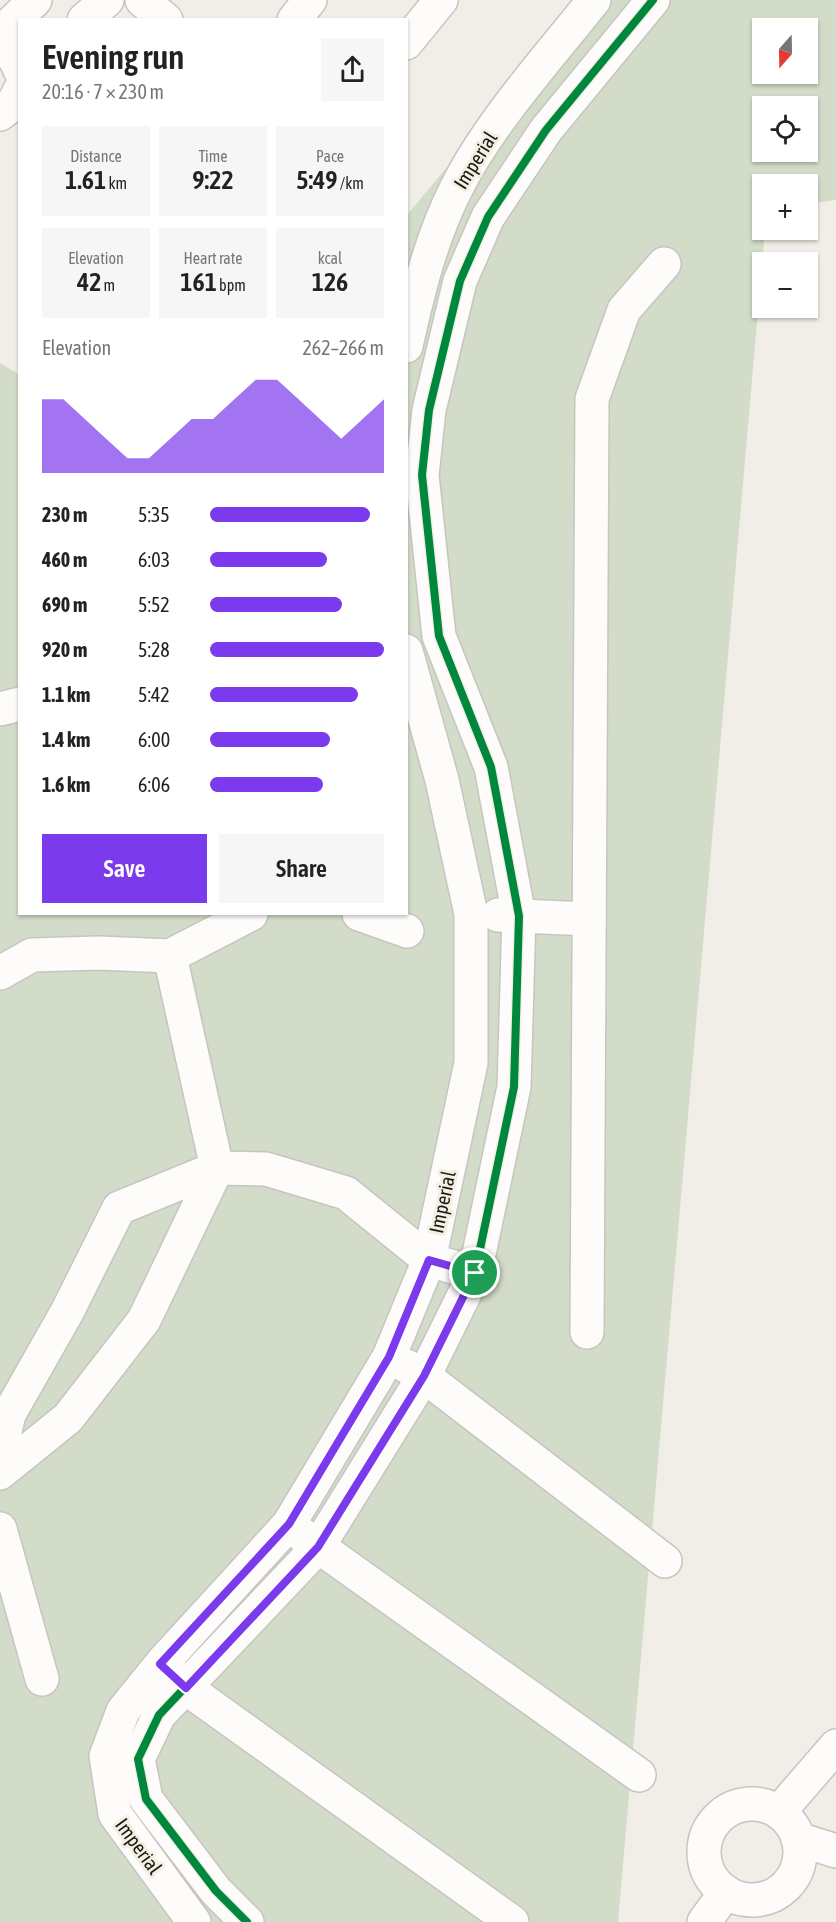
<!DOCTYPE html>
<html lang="en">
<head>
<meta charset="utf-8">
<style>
  body { margin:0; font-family:"Asap Condensed",sans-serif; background:#f6f6f6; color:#222; height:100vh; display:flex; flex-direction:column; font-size:22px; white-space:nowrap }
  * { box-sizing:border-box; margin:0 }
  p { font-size:20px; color:#767676 }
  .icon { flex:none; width:33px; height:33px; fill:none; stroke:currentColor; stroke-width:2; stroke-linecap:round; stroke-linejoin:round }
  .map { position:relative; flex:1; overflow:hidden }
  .drawer { position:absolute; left:18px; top:18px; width:390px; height:897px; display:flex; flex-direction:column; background:#fff; border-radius:0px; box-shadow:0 2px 4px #0004 }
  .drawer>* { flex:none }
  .needle { width:39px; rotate:200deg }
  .controls { position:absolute; left:752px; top:18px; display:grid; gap:12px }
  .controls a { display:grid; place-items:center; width:66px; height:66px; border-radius:0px; background:#fff; box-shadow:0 2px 4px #0004; font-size:30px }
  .pin { position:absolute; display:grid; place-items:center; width:51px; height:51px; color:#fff; margin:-26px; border:3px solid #fff; border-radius:50%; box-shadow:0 2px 6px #0007 }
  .round { display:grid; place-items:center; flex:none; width:63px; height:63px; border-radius:0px; background:#f6f6f6 }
  .overview { display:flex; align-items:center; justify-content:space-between; height:102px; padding:0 24px }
  h1 { font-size:33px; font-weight:600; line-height:45px }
  .metrics { display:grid; grid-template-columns:repeat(3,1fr); gap:9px; height:102px; padding:6px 24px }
  .metrics div { display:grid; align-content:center; border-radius:0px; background:#f6f6f6; text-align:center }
  .metrics b { font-size:26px; font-weight:600 }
  .metrics small { font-size:16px; font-weight:400 }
  .metrics p { font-size:16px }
  .chart { height:168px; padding:12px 24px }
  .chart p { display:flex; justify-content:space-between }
  .chart svg { width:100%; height:108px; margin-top:6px; fill:#7c3aed; opacity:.7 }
  .primary-button { display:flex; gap:12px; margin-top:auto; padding:12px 24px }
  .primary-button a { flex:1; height:69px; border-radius:0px; background:#7c3aed; color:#fff; font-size:24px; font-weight:600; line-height:69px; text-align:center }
  .primary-button a+a { background:#f6f6f6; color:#222 }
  ul { padding:0 24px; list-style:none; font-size:20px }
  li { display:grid; grid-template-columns:96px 72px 1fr; align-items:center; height:45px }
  li i { height:15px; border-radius:8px; background:#7c3aed }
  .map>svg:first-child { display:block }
</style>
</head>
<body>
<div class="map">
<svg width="836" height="1922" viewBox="0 0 836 1922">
  <rect width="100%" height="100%" fill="#f0eee6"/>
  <!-- green -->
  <path fill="#d2dcc8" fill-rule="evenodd" d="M 587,0 L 836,0 L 836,200 L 807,204 L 807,184 L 762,184 L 762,230 L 765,230 L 618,1922 L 0,1922 L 0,363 L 20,375 L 20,914 L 406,914 L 407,215 ZM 762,28 L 807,28 L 807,74 L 762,74 ZM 762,106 L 807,106 L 807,152 L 762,152 Z"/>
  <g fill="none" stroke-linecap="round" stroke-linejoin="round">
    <defs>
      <g id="minor">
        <path d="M 142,0 L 166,20"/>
        <path d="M 84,20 L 107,0"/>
        <path d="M 294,20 L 310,0"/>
        <path d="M 0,34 L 35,0"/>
        <path d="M 406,43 L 441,0"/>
        <path d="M 0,44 C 11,50 16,59 20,70"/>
        <path d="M 0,114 L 13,104 L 20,90"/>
        <path d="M 406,346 C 418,292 431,238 456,189 C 488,124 549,57 594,0"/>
        <path d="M 0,709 L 20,704"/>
        <path d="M 359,914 L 407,931"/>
        <path d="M 498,915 L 589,919"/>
        <path d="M 0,973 L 32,955 L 99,953 L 170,956 L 251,914"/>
        <path d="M 587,1332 L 592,399 L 624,310 L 664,264"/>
        <path d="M 406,1366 L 424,1376 L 665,1561"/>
        <path d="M 0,1454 L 9,1414 L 67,1312 L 119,1208 L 217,1168 L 266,1169 L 346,1193 L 429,1260 L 475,1273"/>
        <path d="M 0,1473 L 68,1418 L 144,1320 L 217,1168 L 170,956"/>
        <path d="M 0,1529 L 42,1679"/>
        <path d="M 301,1534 L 639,1775"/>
        <path d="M 172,1674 L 186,1688 L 512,1922"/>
        <circle cx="752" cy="1852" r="48"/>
        <path d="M 779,1812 L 836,1746"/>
        <path d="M 798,1839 L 836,1851"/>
        <path d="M 194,1922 L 115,1814 L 106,1756 L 123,1711 L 161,1664 L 289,1524 L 389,1357 L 429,1260 L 471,1063 L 471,914 L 442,780 L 406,651"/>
        <path d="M 247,1922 L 216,1891 L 146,1799 L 138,1759 L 159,1715 L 318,1547 L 424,1376 L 475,1273 L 514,1087 L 519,916 L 491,767 L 439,636 L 422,475 L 429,410 L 460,281 L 488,217 L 546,130 L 653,0"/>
        <path d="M 704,1922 L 726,1892"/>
      </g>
    </defs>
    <!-- minor casing -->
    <use href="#minor" stroke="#c7c5c0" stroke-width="36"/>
    <!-- minor -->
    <use href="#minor" stroke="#fdfcfb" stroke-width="33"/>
    <defs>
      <path id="cycleway" d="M 247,1922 L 216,1891 L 146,1799 L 138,1759 L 159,1715 L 318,1547 L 424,1376 L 475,1273 L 514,1087 L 519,916 L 491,767 L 439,636 L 422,475 L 429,410 L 460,281 L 488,217 L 546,130 L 653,0"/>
    </defs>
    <!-- cycleway casing -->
    <use href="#cycleway" stroke="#f3f0e3" stroke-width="11"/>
    <!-- cycleway -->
    <use href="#cycleway" stroke="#00873e" stroke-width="8"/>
  </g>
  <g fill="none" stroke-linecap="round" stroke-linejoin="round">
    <defs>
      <path id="route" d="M 429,1260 L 475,1273 L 424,1376 L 318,1547 L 186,1688 L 160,1664 L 289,1524 L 389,1357 Z"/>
    </defs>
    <!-- route casing -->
    <use href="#route" stroke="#fff" stroke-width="12"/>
    <!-- route -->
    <use href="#route" stroke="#7c3aed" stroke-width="8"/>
  </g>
  <g text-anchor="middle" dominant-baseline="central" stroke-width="6" stroke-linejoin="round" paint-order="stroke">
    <!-- street labels -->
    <g font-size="20" fill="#1b1a15" stroke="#f3f0e3">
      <text transform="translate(475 160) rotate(-58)">Imperial</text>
      <text transform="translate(442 1202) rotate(-78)">Imperial</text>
      <text transform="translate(139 1846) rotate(54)">Imperial</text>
    </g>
  </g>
</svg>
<div class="controls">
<a><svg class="needle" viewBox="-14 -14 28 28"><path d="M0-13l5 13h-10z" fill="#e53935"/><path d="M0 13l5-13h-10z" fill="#767676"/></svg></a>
<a><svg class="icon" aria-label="locate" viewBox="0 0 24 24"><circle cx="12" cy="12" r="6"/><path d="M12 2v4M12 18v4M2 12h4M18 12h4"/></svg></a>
<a>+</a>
<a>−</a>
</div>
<div class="pin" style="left:475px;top:1273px;background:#1e9e55"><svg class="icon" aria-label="arrive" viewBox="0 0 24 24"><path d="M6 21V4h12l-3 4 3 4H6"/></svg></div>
<section class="drawer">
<div class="overview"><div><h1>Evening run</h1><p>20:16 · 7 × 230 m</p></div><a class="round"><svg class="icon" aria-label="share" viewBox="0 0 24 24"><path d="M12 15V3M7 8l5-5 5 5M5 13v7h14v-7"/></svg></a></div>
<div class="metrics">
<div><p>Distance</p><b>1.61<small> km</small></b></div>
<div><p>Time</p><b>9:22</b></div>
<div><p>Pace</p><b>5:49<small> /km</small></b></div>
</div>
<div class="metrics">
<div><p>Elevation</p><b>42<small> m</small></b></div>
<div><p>Heart rate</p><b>161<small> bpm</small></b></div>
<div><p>kcal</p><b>126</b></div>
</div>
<div class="chart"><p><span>Elevation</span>262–266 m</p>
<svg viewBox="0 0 160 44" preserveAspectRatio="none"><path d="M0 44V14L10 14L20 22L30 30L40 38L50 38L60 30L70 22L80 22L90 14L100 6L110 6L120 14L130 22L140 30L150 22L160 14V44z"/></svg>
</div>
<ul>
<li><b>230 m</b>5:35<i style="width:92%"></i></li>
<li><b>460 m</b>6:03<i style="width:67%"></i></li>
<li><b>690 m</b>5:52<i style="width:76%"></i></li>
<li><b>920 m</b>5:28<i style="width:100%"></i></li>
<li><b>1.1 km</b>5:42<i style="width:85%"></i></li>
<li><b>1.4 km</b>6:00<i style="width:69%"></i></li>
<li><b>1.6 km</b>6:06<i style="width:65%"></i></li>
</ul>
<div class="primary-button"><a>Save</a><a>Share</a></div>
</section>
</div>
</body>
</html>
